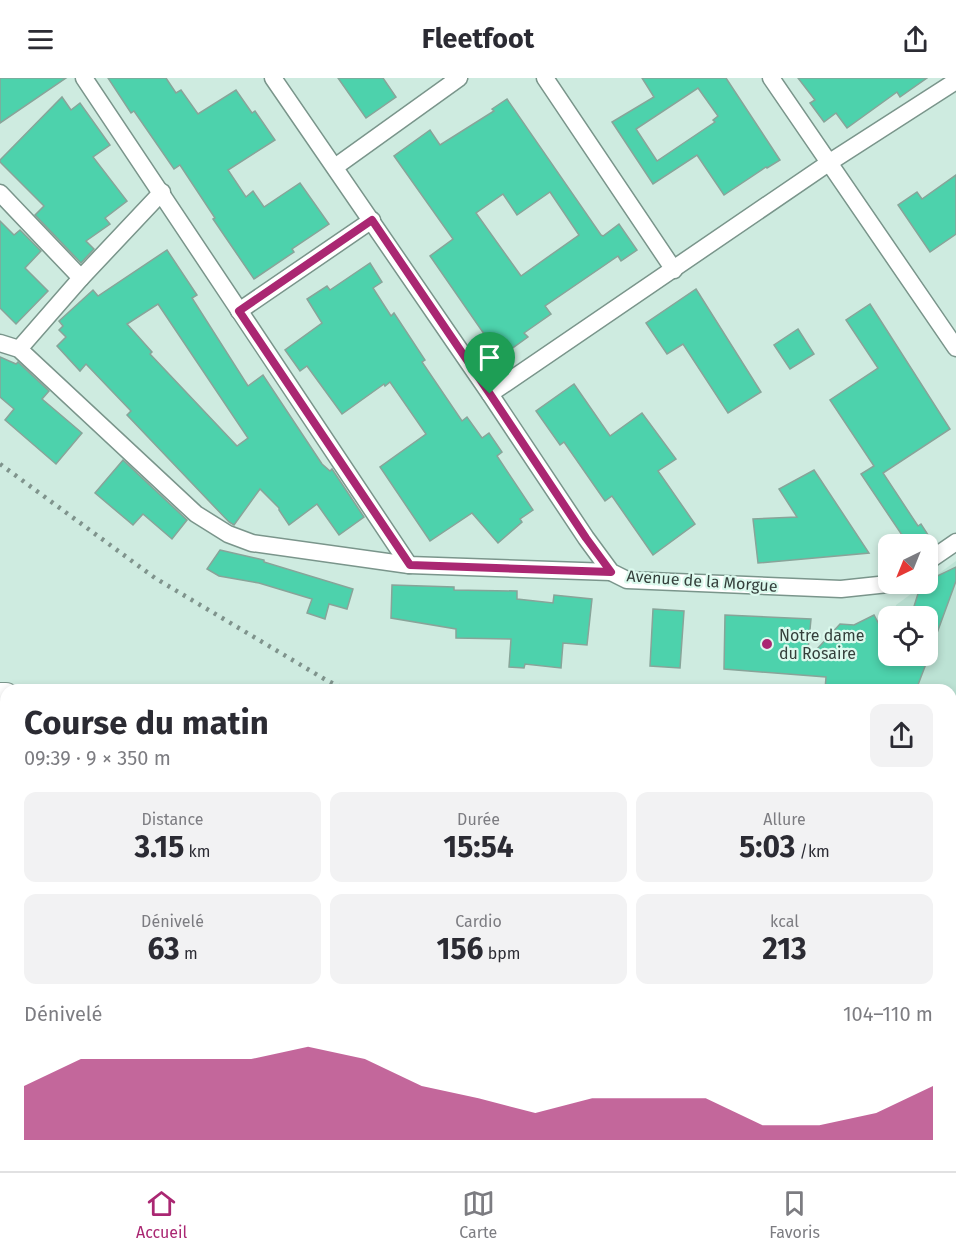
<!DOCTYPE html>
<html lang="fr">
<head>
<meta charset="utf-8">
<style>
  body { margin:0; font-family:"Fira Sans",sans-serif; background:#f2f2f3; color:#2b2b33; height:100vh; display:flex; flex-direction:column; font-size:22px; white-space:nowrap }
  * { box-sizing:border-box; margin:0 }
  p { font-size:20px; color:#7c7c81 }
  .icon { flex:none; width:33px; height:33px; fill:none; stroke:currentColor; stroke-width:2; stroke-linecap:round; stroke-linejoin:round }
  .map { position:relative; flex:1; overflow:hidden }
  .sheet { position:absolute; left:0px; top:606px; width:957px; height:488px; display:flex; flex-direction:column; background:#fff; border-radius:18px 18px 0 0; box-shadow:0 3px 9px #0003 }
  .sheet>* { flex:none }
  .needle { width:39px; rotate:223deg }
  .fabs { position:absolute; left:878px; top:456px; display:grid; gap:12px }
  .fabs a { display:grid; place-items:center; width:60px; height:60px; border-radius:12px; background:#fff; box-shadow:0 3px 9px #0003; font-size:30px }
  .pin { position:absolute; display:grid; place-items:center; width:51px; height:51px; color:#fff; margin:-62px -26px; border-radius:50% 50% 50% 0; rotate:-45deg; box-shadow:0 0 6px #0007 }
  .pin .icon { rotate:45deg }
  .round { display:grid; place-items:center; flex:none; width:63px; height:63px; border-radius:12px; background:#f2f2f3 }
  .summary { display:flex; align-items:center; justify-content:space-between; height:102px; padding:0 24px }
  h1 { font-size:33px; font-weight:700; line-height:45px }
  .figures { display:grid; grid-template-columns:repeat(3,1fr); gap:9px; height:102px; padding:6px 24px }
  .figures div { display:grid; align-content:center; border-radius:12px; background:#f2f2f3; text-align:center }
  .figures b { font-size:30px; font-weight:700 }
  .figures small { font-size:16px; font-weight:400 }
  .figures p { font-size:16px }
  .chart { height:168px; padding:12px 24px }
  .chart p { display:flex; justify-content:space-between }
  .chart svg { width:100%; height:108px; margin-top:6px; fill:#aa2772; opacity:.7 }
  header { display:flex; justify-content:space-between; align-items:center; height:78px; padding:0 24px; background:#fff; font-size:27px; font-weight:700 }
  .dock { display:flex; justify-content:space-around; align-items:center; height:84px; border-top:2px solid #e1e1e2; background:#fff; font-size:16px; color:#7c7c81 }
  .dock a { display:grid; justify-items:center; gap:3px }
  .dock .on { color:#aa2772 }
  .map>svg:first-child { display:block }
</style>
</head>
<body>
<header><svg class="icon" aria-label="menu" viewBox="0 0 24 24"><path d="M4 6h16M4 12h16M4 18h16"/></svg>Fleetfoot<svg class="icon" aria-label="share" viewBox="0 0 24 24"><path d="M12 15V3M7 8l5-5 5 5M5 13v7h14v-7"/></svg></header>
<div class="map">
<svg width="956" height="1093" viewBox="0 0 956 1093">
  <rect width="100%" height="100%" fill="#ceebe0"/>
  <!-- built -->
  <g fill="#bce2d4">
    <path d="M 956,483 L 956,627 L 951,627 L 951,612 L 882,612 L 888,578 L 927,578 L 927,538 L 894,538 L 896,527 Z"/>
    <path d="M 0,673 L 6,674 L 6,860 L 0,869 Z"/>
    <path d="M 951,737 L 956,737 L 956,874 L 951,872 Z"/>
  </g>
  <!-- building -->
  <g fill="#4dd2ac" stroke="#88a499" stroke-width="1.5" fill-rule="evenodd">
    <path d="M 0,0 L 66,0 L 0,45 Z"/>
    <path d="M 108,0 L 166,0 L 176,15 L 181,12 L 198,36 L 236,12 L 252,35 L 255,33 L 275,62 L 228,92 L 246,119 L 253,113 L 264,129 L 300,105 L 329,146 L 292,171 L 294,174 L 254,201 L 213,141 L 215,140 L 180,87 L 174,91 L 134,33 L 131,35 Z"/>
    <path d="M 338,0 L 383,0 L 396,19 L 366,40 Z"/>
    <path d="M 642,0 L 726,0 L 780,82 L 767,90 L 766,89 L 724,117 L 697,77 L 653,106 L 612,44 L 654,19 ZM 698,10 L 718,38 L 713,42 L 715,44 L 657,83 L 636,51 Z"/>
    <path d="M 798,0 L 927,0 L 900,19 L 897,14 L 847,50 L 836,35 L 824,44 L 810,25 L 815,22 Z"/>
    <path d="M 62,19 L 71,32 L 80,25 L 110,67 L 93,79 L 127,123 L 105,140 L 110,146 L 86,163 L 94,171 L 81,185 L 35,137 L 44,128 L 0,84 L 0,82 Z"/>
    <path d="M 507,21 L 601,157 L 603,158 L 619,146 L 637,172 L 621,183 L 618,178 L 545,228 L 551,236 L 524,255 L 528,259 L 500,279 L 430,178 L 453,161 L 394,78 L 430,52 L 440,67 L 494,33 L 492,31 ZM 550,114 L 579,157 L 521,198 L 476,135 L 503,116 L 517,137 Z"/>
    <path d="M 956,97 L 956,156 L 930,174 L 898,127 L 917,114 L 922,121 Z"/>
    <path d="M 0,143 L 14,157 L 20,152 L 41,173 L 25,190 L 48,213 L 16,246 L 0,230 Z"/>
    <path d="M 167,172 L 197,217 L 192,220 L 248,308 L 263,297 L 322,386 L 330,393 L 332,391 L 364,439 L 339,457 L 317,426 L 289,447 L 279,432 L 279,430 L 260,411 L 234,447 L 229,444 L 127,337 L 131,333 L 86,286 L 80,293 L 57,268 L 66,259 L 59,252 L 63,248 L 59,243 L 93,212 L 98,218 ZM 158,226 L 248,360 L 237,368 L 150,276 L 152,274 L 127,246 Z"/>
    <path d="M 370,185 L 382,204 L 373,210 L 391,238 L 394,235 L 425,282 L 422,284 L 462,343 L 467,339 L 482,360 L 489,355 L 502,374 L 497,378 L 533,432 L 520,441 L 522,444 L 498,465 L 472,435 L 430,463 L 380,389 L 426,356 L 390,304 L 385,308 L 384,306 L 342,336 L 307,288 L 300,293 L 285,272 L 322,245 L 307,221 L 327,208 L 330,212 Z"/>
    <path d="M 696,211 L 761,314 L 728,335 L 683,266 L 667,276 L 646,245 Z"/>
    <path d="M 870,226 L 950,351 L 883,395 L 918,448 L 921,446 L 930,460 L 919,466 L 908,466 L 861,396 L 874,388 L 830,322 L 878,290 L 846,242 Z"/>
    <path d="M 798,251 L 814,276 L 790,291 L 774,267 Z"/>
    <path d="M 0,279 L 16,286 L 18,284 L 49,313 L 42,321 L 82,355 L 56,386 L 5,342 L 14,331 L 0,319 Z"/>
    <path d="M 574,306 L 610,358 L 642,335 L 676,381 L 658,393 L 695,446 L 653,477 L 612,418 L 605,423 L 564,364 L 560,367 L 536,333 Z"/>
    <path d="M 123,382 L 187,442 L 172,461 L 143,436 L 133,447 L 95,415 Z"/>
    <path d="M 814,392 L 869,475 L 758,485 L 753,441 L 797,439 L 779,411 Z"/>
    <path d="M 220,472 L 264,482 L 264,484 L 353,511 L 347,531 L 329,526 L 325,541 L 307,535 L 312,521 L 259,505 L 219,498 L 207,491 Z"/>
    <path d="M 956,489 L 956,503 L 929,577 L 927,576 L 927,538 L 911,538 L 921,506 L 927,506 L 927,503 Z"/>
    <path d="M 392,507 L 454,509 L 454,512 L 517,513 L 517,521 L 553,525 L 554,517 L 592,521 L 587,567 L 563,565 L 561,590 L 525,586 L 524,590 L 509,589 L 511,561 L 456,560 L 456,551 L 391,540 Z"/>
    <path d="M 653,531 L 684,533 L 680,590 L 650,588 Z"/>
    <path d="M 725,537 L 811,541 L 807,582 L 840,546 L 854,547 L 874,537 L 888,563 L 888,578 L 896,578 L 897,580 L 898,578 L 929,578 L 916,612 L 825,612 L 826,599 L 724,591 Z"/>
  </g>
  <g fill="none" stroke-linecap="round" stroke-linejoin="round">
    <defs>
      <g id="street">
        <path d="M 84,0 L 409,487"/>
        <path d="M 273,0 L 490,316 L 586,460 L 611,494 L 627,502 L 841,511 L 888,506"/>
        <path d="M 545,0 L 674,192"/>
        <path d="M 771,0 L 956,270"/>
        <path d="M 335,89 L 459,0"/>
        <path d="M 0,115 L 81,200"/>
        <path d="M 239,233 L 372,142"/>
        <path d="M 0,265 L 19,271 L 196,436 L 228,456 L 252,465 L 409,487 L 611,494"/>
        <path d="M 19,271 L 81,200 L 162,114"/>
        <path d="M 490,316 L 830,84 L 956,3"/>
        <path d="M 927,484 L 956,464"/>
        <path d="M 0,1043 L 6,1047"/>
        <path d="M 63,1088 L 71,1093"/>
        <path d="M 307,1088 L 314,1093"/>
        <path d="M 553,1088 L 561,1093"/>
      </g>
      <g id="secondary">
        <path d="M 0,887 L 6,878"/>
        <path d="M 839,1088 L 847,1093"/>
      </g>
      <g id="primary">
        <path d="M 0,618 L 6,618"/>
        <path d="M 0,642 L 6,643"/>
        <path d="M 951,684 L 956,684"/>
        <path d="M 951,711 L 956,712"/>
      </g>
    </defs>
    <!-- street casing -->
    <use href="#street" stroke="#7a958b" stroke-width="19"/>
    <!-- secondary casing -->
    <use href="#secondary" stroke="#7a958b" stroke-width="25"/>
    <!-- primary casing -->
    <use href="#primary" stroke="#7a958b" stroke-width="28"/>
    <!-- street -->
    <use href="#street" stroke="#fff" stroke-width="16"/>
    <!-- secondary -->
    <use href="#secondary" stroke="#fff" stroke-width="22"/>
    <!-- primary -->
    <use href="#primary" stroke="#fff" stroke-width="26"/>
    <!-- rail -->
    <g stroke="#7f938c" stroke-width="4.5" stroke-dasharray="3 6" stroke-linecap="butt">
      <path d="M 0,386 L 155,500 L 326,602 L 347,612"/>
      <path d="M 951,892 L 956,894"/>
    </g>
  </g>
  <g fill="none" stroke-linecap="round" stroke-linejoin="round">
    <defs>
      <path id="route" d="M 372,142 L 490,316 L 586,460 L 611,494 L 410,487 L 239,233 Z"/>
    </defs>
    <!-- route casing -->
    <use href="#route" stroke="#fff" stroke-width="12"/>
    <!-- route -->
    <use href="#route" stroke="#aa2772" stroke-width="8"/>
  </g>
  <!-- markers -->
  <circle fill="#aa2772" stroke="#dbf9ed" stroke-width="2" cx="767" cy="566" r="6"/>
  <g text-anchor="middle" dominant-baseline="central" stroke-width="4.5" stroke-linejoin="round" paint-order="stroke">
    <!-- street labels -->
    <g font-size="16" fill="#343f3b" stroke="#dbf9ed">
      <text transform="translate(702 503) rotate(4)">Avenue de la Morgue</text>
    </g>
    <!-- poi labels -->
    <g font-size="16" fill="#343f3b" stroke="#dbf9ed" text-anchor="start">
      <text x="779" y="557">Notre dame<tspan x="779" dy="18">du Rosaire</tspan></text>
    </g>
  </g>
</svg>
<div class="fabs">
<a><svg class="needle" viewBox="-14 -14 28 28"><path d="M0-13l5 13h-10z" fill="#e53935"/><path d="M0 13l5-13h-10z" fill="#7c7c81"/></svg></a>
<a><svg class="icon" aria-label="locate" viewBox="0 0 24 24"><circle cx="12" cy="12" r="6"/><path d="M12 2v4M12 18v4M2 12h4M18 12h4"/></svg></a>
</div>
<div class="pin" style="left:490px;top:316px;background:#1e9e55"><svg class="icon" aria-label="arrive" viewBox="0 0 24 24"><path d="M6 21V4h12l-3 4 3 4H6"/></svg></div>
<section class="sheet">
<div class="summary"><div><h1>Course du matin</h1><p>09:39 · 9 × 350 m</p></div><a class="round"><svg class="icon" aria-label="share" viewBox="0 0 24 24"><path d="M12 15V3M7 8l5-5 5 5M5 13v7h14v-7"/></svg></a></div>
<div class="figures">
<div><p>Distance</p><b>3.15<small> km</small></b></div>
<div><p>Durée</p><b>15:54</b></div>
<div><p>Allure</p><b>5:03<small> /km</small></b></div>
</div>
<div class="figures">
<div><p>Dénivelé</p><b>63<small> m</small></b></div>
<div><p>Cardio</p><b>156<small> bpm</small></b></div>
<div><p>kcal</p><b>213</b></div>
</div>
<div class="chart"><p><span>Dénivelé</span>104–110 m</p>
<svg viewBox="0 0 160 44" preserveAspectRatio="none"><path d="M0 44V22L10 11L20 11L30 11L40 11L50 6L60 11L70 22L80 27L90 33L100 27L110 27L120 27L130 38L140 38L150 33L160 22V44z"/></svg>
</div>
</section>
</div>
<nav class="dock">
<a class="on"><svg class="icon" aria-label="home" viewBox="0 0 24 24"><path d="M3 11l9-7 9 7M6 9v11h12V9"/></svg>Accueil</a>
<a><svg class="icon" aria-label="map" viewBox="0 0 24 24"><path d="M3 6l6-2 6 2 6-2v14l-6 2-6-2-6 2zM9 4v14M15 6v14"/></svg>Carte</a>
<a><svg class="icon" aria-label="saved" viewBox="0 0 24 24"><path d="M7 4h10v16l-5-4-5 4z"/></svg>Favoris</a>
</nav>
</body>
</html>
